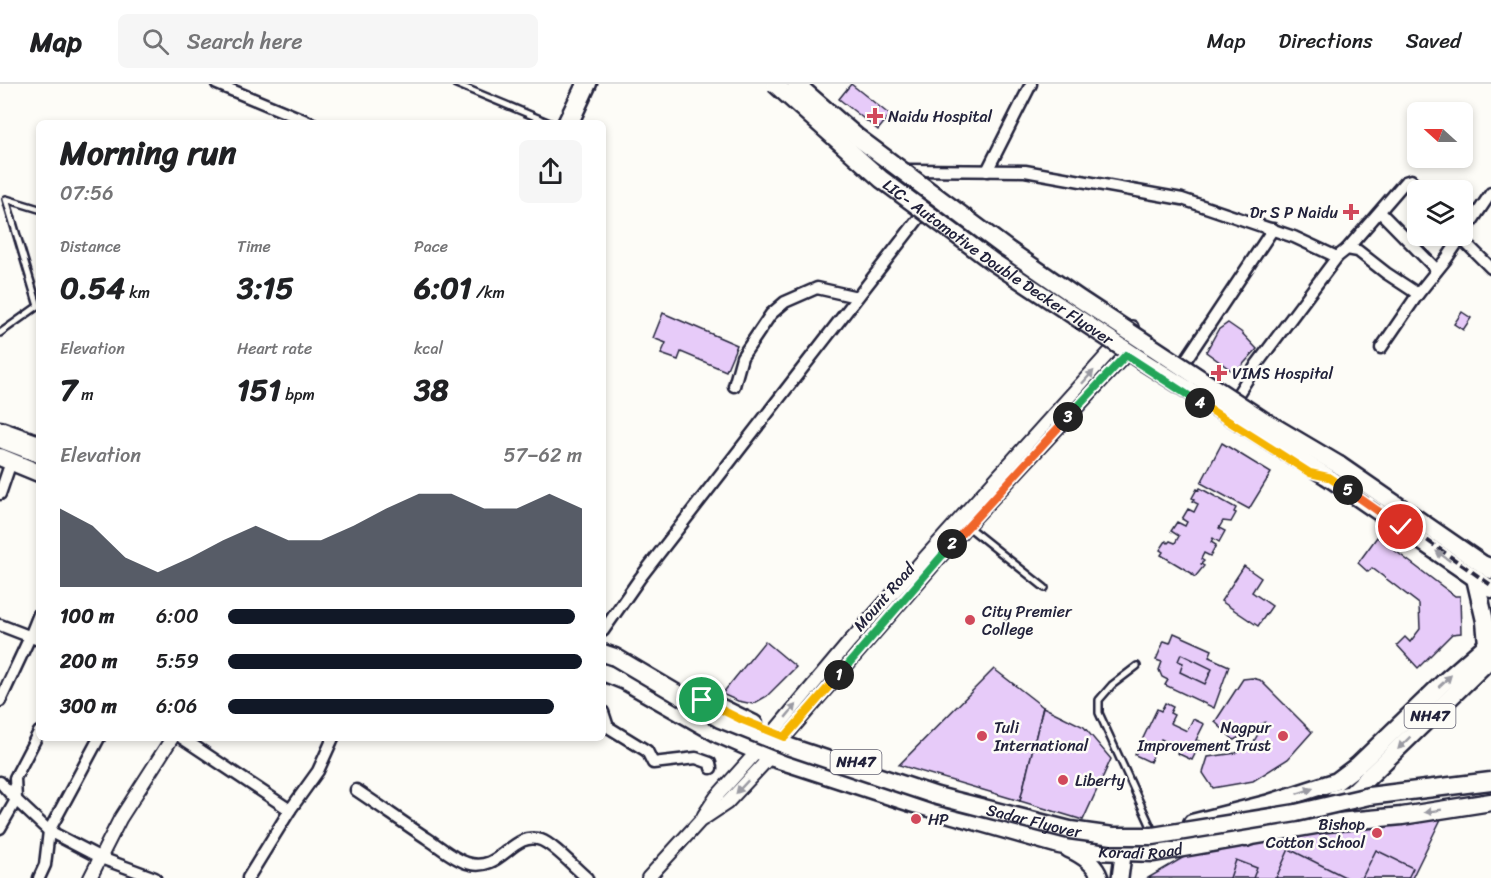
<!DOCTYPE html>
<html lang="en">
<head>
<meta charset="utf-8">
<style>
  body { margin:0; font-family:Sriracha,sans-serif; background:#f6f6f6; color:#202124; height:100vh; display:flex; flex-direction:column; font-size:22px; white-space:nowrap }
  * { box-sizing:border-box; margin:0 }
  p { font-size:20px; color:#757577 }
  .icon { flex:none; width:33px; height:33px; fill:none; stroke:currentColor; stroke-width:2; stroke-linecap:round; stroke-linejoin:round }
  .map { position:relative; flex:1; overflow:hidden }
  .details { position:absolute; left:36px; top:36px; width:570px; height:621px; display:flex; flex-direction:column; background:#fff; border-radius:9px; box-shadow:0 3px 9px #0003 }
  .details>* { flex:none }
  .needle { width:39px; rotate:291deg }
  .fabs { position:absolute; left:1407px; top:18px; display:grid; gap:12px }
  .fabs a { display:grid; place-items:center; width:66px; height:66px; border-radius:9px; background:#fff; box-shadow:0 3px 9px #0003; font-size:30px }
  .pin { position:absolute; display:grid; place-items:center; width:51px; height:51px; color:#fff; margin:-26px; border:3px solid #fff; border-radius:50%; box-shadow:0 2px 6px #0007 }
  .km { position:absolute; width:30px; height:30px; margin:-15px; border-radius:50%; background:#222; color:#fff; font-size:16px; line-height:30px; text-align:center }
  .round { display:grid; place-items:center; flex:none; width:63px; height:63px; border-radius:9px; background:#f6f6f6 }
  .head { display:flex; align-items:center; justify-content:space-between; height:102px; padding:0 24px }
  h1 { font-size:33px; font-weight:700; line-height:45px }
  .metrics { display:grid; grid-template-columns:repeat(3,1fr); gap:9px; height:102px; padding:6px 24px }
  .metrics div { display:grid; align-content:center }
  .metrics b { font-size:30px; font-weight:700 }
  .metrics small { font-size:16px; font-weight:400 }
  .metrics p { font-size:16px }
  .chart { height:168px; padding:12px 24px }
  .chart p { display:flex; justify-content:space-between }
  .chart svg { width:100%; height:108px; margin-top:6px; fill:#111827; opacity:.7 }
  ul { padding:0 24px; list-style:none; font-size:20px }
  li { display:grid; grid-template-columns:96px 72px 1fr; align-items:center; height:45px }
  li i { height:15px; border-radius:8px; background:#111827 }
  header { display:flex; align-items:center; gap:36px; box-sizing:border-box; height:84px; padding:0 30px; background:#fff; border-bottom:2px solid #e0e0e0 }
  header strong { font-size:28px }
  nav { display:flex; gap:33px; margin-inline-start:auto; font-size:21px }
  .search { width:420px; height:54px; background:#f6f6f6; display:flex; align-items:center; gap:15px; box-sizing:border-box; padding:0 21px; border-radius:9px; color:#757577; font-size:22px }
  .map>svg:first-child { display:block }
</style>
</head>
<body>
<header>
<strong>Map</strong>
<div class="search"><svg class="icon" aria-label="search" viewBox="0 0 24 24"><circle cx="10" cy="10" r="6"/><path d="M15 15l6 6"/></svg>Search here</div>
<nav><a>Map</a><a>Directions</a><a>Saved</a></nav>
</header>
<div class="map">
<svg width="1491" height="794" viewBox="0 0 1491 794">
  <rect width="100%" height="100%" fill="#fdfcf7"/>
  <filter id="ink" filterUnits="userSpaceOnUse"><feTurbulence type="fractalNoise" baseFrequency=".0167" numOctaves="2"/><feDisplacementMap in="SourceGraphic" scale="12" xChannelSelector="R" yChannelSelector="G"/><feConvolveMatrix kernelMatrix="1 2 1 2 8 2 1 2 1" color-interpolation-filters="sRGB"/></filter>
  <g filter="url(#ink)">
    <!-- building -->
    <g fill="#e7cbf9" stroke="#22223b" stroke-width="1.5">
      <path d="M 851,0 L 890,31 L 878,46 L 839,15 Z"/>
      <path d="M 1462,228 L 1471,234 L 1463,246 L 1454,240 Z"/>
      <path d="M 663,229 L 737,261 L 726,287 L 681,268 L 678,276 L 661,270 L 666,259 L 653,254 Z"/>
      <path d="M 1228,239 L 1241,248 L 1257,265 L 1235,289 L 1206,268 L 1218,246 Z"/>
      <path d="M 1222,359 L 1271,389 L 1249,425 L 1201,399 Z"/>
      <path d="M 1200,404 L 1236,424 L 1234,428 L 1236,429 L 1231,438 L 1223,437 L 1219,444 L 1225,447 L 1219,458 L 1213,454 L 1211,458 L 1216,461 L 1210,472 L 1204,469 L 1201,475 L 1204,477 L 1201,480 L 1204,482 L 1195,493 L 1192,491 L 1193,490 L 1161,471 L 1163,468 L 1160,466 L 1166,457 L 1168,459 L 1170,457 L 1175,459 L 1179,452 L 1171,447 L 1177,438 L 1185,442 L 1187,438 L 1182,435 L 1188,425 L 1194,428 L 1198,420 L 1192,417 L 1194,415 L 1192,414 L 1197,405 L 1199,406 Z"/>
      <path d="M 1377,453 L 1455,512 L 1460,512 L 1461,549 L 1452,550 L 1418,584 L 1397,561 L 1405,553 L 1410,558 L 1420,545 L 1419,520 L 1372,484 L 1368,488 L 1358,479 Z"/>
      <path d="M 1244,482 L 1261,494 L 1252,508 L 1272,522 L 1258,542 L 1221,517 Z"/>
      <path d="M 1174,549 L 1212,566 L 1209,573 L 1229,582 L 1214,624 L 1165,601 L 1168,596 L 1162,593 L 1159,586 L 1162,578 L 1156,576 L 1164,557 L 1170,559 Z"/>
      <path d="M 765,557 L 796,583 L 767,612 L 753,620 L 738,617 L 722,610 Z"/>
      <path d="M 1181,570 L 1212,585 L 1205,600 L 1180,588 L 1183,579 L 1178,577 Z"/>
      <path d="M 994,585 L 1043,623 L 1020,717 L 899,681 Z"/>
      <path d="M 1252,594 L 1260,596 L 1312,648 L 1288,675 L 1253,697 L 1213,704 L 1203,689 L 1208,673 L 1236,669 L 1253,659 L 1264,639 L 1234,656 L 1215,638 L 1243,595 Z"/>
      <path d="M 1165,619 L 1173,623 L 1170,629 L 1174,631 L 1170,639 L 1187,647 L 1193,635 L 1204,640 L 1196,656 L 1201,658 L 1192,676 L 1177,669 L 1179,664 L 1161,655 L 1150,678 L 1135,671 L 1157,625 L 1161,627 Z"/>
      <path d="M 1043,623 L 1084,643 L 1111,675 L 1083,736 L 1020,717 Z"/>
      <path d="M 1443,731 L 1412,794 L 1148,794 L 1196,766 Z"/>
      <path d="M 1289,765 L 1347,794 L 1276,794 Z"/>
      <path d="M 1376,766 L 1413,784 L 1408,794 L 1362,794 Z"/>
      <path d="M 1236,776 L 1257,784 L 1253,794 L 1230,794 Z"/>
    </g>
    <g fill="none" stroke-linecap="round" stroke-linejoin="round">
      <defs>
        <g id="service">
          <path d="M 456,0 L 550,39"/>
          <path d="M 0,249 L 38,222 L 6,115 L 39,125"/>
          <path d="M 967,442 L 1045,504"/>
          <path d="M 1137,582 L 1112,601 L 1099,616 L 1099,629 L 1152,745"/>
        </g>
        <g id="minor">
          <path d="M 217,0 L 311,39"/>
          <path d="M 563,39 L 582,0"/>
          <path d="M 573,39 L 591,0"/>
          <path d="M 908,86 L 1025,87 L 1182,115 L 1294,153 L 1337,173"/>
          <path d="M 987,87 L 1031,0"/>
          <path d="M 1380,128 L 1437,186"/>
          <path d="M 1461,154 L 1491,184"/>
          <path d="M 1347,165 L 1405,98 L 1411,96 L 1421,106"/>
          <path d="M 1381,264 L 1418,210"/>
          <path d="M 1185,277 L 1273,145"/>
          <path d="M 734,302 L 742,273 L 771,230 L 785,218 L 817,204 L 857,213"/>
          <path d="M 1236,313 L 1257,280 L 1337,173 L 1347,165 L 1358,167 L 1386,189 L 1418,210 L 1447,174 L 1491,109"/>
          <path d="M 0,410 L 11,378"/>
          <path d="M 0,541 L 39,556"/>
          <path d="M 603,547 L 640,494 L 922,130"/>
          <path d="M 0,617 L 29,555 L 39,530"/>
          <path d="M 603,628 L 608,643 L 647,667 L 653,679 L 696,674 L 710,679 L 711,684"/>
          <path d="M 182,654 L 290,726 L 318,687 L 333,654"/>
          <path d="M 0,698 L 16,716 L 15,694 L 39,648"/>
          <path d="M 356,706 C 380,722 404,739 428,755 C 440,763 454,775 467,779 C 501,790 512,746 541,756 C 553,760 576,785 587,794"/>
          <path d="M 0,744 L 16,716 L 49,747 L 99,654"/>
          <path d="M 39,794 L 45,781 L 49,747 L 101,774 L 155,794"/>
          <path d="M 248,794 L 290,726"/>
        </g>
        <g id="tertiary">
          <path d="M 704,731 L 716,713 L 762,662 L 850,557 L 1132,243"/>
          <path d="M 90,794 L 120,735 L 172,654"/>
          <path d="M 648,794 L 700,737 L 727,719 L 770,673 L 785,653 L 967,442 L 1133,263"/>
        </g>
        <g id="secondary">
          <path d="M 1068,765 C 1082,771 1095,779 1100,794"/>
          <path d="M 1120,794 L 1125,756"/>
        </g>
        <g id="primary">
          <path d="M 0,346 L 39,360"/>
          <path d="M 0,373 L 39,389"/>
          <path d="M 1339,381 L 1491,486"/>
          <path d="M 1328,393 L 1491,505"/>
          <path id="s1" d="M 603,588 L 625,597 L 720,651 L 770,673 L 911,719 L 1059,761 L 1093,767 L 1154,769 L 1327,739 L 1402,732 L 1491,718"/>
          <path d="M 691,609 L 754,640"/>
        </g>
        <g id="trunk">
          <path d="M 0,355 L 39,370"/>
          <path d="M 1484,481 L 1491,483"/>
          <path d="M 1475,494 L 1485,537 L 1487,560"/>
          <path d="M 1335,714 L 1351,710 L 1491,574"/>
          <path d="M 1192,739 L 1266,720 L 1337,697 L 1357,682 L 1443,599 L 1491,557"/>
          <path d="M 1246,754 L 1278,730"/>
        </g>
      </defs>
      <!-- service casing -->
      <use href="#service" stroke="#22223b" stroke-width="10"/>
      <!-- minor casing -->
      <use href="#minor" stroke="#22223b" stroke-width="15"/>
      <!-- tertiary casing -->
      <use href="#tertiary" stroke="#22223b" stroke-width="16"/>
      <!-- secondary casing -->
      <use href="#secondary" stroke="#22223b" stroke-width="20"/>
      <!-- primary casing -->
      <use href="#primary" stroke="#22223b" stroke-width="21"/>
      <!-- trunk casing -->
      <use href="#trunk" stroke="#22223b" stroke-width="21"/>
      <!-- service -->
      <use href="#service" stroke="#fdfcf7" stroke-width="5"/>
      <!-- minor -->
      <use href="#minor" stroke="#fdfcf7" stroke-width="10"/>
      <!-- tertiary -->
      <use href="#tertiary" stroke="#fdfcf7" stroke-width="12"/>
      <!-- secondary -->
      <use href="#secondary" stroke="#fdfcf7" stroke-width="15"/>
      <!-- primary -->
      <use href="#primary" stroke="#fdfcf7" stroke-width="16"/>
      <!-- trunk -->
      <use href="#trunk" stroke="#fdfcf7" stroke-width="16"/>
      <!-- rail -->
      <path stroke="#22223b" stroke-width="4" stroke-dasharray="9 4.5" stroke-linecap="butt" d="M 776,0 L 894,102 L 946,140 L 1085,237 L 1355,406 L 1491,501"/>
      <defs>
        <g id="primary-bridge">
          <path id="s2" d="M 775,0 L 881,95 L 993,178 L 1141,276 L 1328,393"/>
          <path d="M 796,0 L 857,53 L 1007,165 L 1078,214 L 1263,336 L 1339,381"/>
        </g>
        <g id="trunk-bridge">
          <path id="s3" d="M 603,569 L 615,573 L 720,635 L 790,663 L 937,712 L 1070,746 L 1113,752 L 1153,752 L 1296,729 L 1369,712 L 1491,697"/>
        </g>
      </defs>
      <!-- primary-bridge casing -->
      <use href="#primary-bridge" stroke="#22223b" stroke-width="21" stroke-linecap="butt"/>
      <!-- trunk-bridge casing -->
      <use href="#trunk-bridge" stroke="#22223b" stroke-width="21" stroke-linecap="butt"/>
      <!-- primary-bridge -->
      <use href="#primary-bridge" stroke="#fdfcf7" stroke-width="16"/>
      <!-- trunk-bridge -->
      <use href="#trunk-bridge" stroke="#fdfcf7" stroke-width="16"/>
    </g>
    <!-- one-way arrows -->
    <defs><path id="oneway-solid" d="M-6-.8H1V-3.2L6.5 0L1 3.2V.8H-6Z" transform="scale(1.5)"/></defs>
    <g fill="#9a9aa2">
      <use href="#oneway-solid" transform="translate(1088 293) rotate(-48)"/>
      <use href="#oneway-solid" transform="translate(1443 472) rotate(-145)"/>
      <use href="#oneway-solid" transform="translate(1445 597) rotate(-43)"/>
      <use href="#oneway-solid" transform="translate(791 627) rotate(-50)"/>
      <use href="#oneway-solid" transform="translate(1404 659) rotate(135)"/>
      <use href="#oneway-solid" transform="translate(742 703) rotate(133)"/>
      <use href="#oneway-solid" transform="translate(1305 707) rotate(-18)"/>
      <use href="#oneway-solid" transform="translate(1433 727) rotate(171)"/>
    </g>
  </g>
  <g fill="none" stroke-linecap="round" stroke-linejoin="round" filter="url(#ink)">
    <defs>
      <path id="split-1" d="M 702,616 L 740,635 L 785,653 L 839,591"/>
      <path id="split-2" d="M 839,591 L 952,460"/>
      <path id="split-3" d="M 952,460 L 1068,333"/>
      <path id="split-4" d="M 1068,333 L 1126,271 L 1200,319"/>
      <path id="split-5" d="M 1200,319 L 1310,389 L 1328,393 L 1348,406"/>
      <path id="split-6" d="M 1348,406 L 1401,443"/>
    </defs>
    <!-- split-1 casing -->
    <use href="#split-1" stroke="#fff" stroke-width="12"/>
    <!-- split-2 casing -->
    <use href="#split-2" stroke="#fff" stroke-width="12"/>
    <!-- split-3 casing -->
    <use href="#split-3" stroke="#fff" stroke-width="12"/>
    <!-- split-4 casing -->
    <use href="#split-4" stroke="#fff" stroke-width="12"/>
    <!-- split-5 casing -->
    <use href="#split-5" stroke="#fff" stroke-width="12"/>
    <!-- split-6 casing -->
    <use href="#split-6" stroke="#fff" stroke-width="12"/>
    <!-- split-1 -->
    <use href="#split-1" stroke="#f5b400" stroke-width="8"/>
    <!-- split-2 -->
    <use href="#split-2" stroke="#22a559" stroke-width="8"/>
    <!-- split-3 -->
    <use href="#split-3" stroke="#f0652b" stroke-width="8"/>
    <!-- split-4 -->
    <use href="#split-4" stroke="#22a559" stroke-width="8"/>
    <!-- split-5 -->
    <use href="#split-5" stroke="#f5b400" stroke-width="8"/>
    <!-- split-6 -->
    <use href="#split-6" stroke="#f0652b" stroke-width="8"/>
  </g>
  <!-- markers -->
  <g fill="#d1495b" stroke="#fdfcf7" stroke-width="2">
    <path d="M872 23h6v6h6v6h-6v6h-6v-6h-6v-6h6z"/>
    <path d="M1348 119h6v6h6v6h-6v6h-6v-6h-6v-6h6z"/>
    <path d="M1216 280h6v6h6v6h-6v6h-6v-6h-6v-6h6z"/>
    <circle cx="970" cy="536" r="6"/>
    <circle cx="982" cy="652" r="6"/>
    <circle cx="1283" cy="652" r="6"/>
    <circle cx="1063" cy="696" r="6"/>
    <circle cx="916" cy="735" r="6"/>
    <circle cx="1377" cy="749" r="6"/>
  </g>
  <g text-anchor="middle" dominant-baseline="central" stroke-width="5" stroke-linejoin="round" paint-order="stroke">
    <!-- shield labels -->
    <g fill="#fdfcf7" stroke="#646373" stroke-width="1.5">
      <rect x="1404.5" y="620" width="51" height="24" rx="4.5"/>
      <rect x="830.5" y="666" width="51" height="24" rx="4.5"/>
    </g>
    <g font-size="15" font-weight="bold" fill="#22223b">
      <text x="1430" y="632">NH47</text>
      <text x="856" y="678">NH47</text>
    </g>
    <!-- poi labels -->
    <g font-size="16" fill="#22223b" stroke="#fdfcf7" text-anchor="start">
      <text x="888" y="32">Naidu Hospital</text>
      <text x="1338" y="128" text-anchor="end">Dr S P Naidu</text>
      <text x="1232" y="289">VIMS Hospital</text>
      <text x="982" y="527">City Premier<tspan x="982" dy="18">College</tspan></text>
      <text x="994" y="643">Tuli<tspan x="994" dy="18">International</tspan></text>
      <text x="1271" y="643" text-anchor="end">Nagpur<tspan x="1271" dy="18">Improvement Trust</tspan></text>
      <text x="1075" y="696">Liberty</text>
      <text x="928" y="735">HP</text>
      <text x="1365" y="740" text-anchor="end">Bishop<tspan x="1365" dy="18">Cotton School</tspan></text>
    </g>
    <!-- street labels -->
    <g font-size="16" fill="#22223b" stroke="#fdfcf7">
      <text stroke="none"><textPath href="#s2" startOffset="286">LIC- Automotive Double Decker Flyover</textPath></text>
      <text transform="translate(884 513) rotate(-49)">Mount Road</text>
      <text stroke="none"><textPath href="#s3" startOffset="465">Sadar Flyover</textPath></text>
      <text stroke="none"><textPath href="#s1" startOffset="572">Koradi Road</textPath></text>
    </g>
  </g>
</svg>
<div class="fabs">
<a><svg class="needle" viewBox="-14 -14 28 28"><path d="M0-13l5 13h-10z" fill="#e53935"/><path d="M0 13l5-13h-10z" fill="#757577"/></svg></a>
<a><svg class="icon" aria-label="layers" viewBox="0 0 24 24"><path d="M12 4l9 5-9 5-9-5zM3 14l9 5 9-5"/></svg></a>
</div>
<div class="pin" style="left:702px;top:616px;background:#1e9e55"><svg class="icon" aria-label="arrive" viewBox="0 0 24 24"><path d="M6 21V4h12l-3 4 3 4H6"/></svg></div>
<div class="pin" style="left:1401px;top:443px;background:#d93025"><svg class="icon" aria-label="check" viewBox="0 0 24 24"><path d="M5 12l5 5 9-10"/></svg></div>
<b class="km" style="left:839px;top:591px">1</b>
<b class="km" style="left:952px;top:460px">2</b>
<b class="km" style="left:1068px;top:333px">3</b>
<b class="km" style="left:1200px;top:319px">4</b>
<b class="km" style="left:1348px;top:406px">5</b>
<section class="details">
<div class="head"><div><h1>Morning run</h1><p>07:56</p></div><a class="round"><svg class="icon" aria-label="share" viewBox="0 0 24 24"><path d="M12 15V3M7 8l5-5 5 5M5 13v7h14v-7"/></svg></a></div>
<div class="metrics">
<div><p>Distance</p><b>0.54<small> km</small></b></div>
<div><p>Time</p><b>3:15</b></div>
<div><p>Pace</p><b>6:01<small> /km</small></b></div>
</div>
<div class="metrics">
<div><p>Elevation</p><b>7<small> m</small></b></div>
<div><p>Heart rate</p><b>151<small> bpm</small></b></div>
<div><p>kcal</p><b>38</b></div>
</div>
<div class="chart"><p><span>Elevation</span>57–62 m</p>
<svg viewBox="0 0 160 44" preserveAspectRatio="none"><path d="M0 44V12L10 19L20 32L30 38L40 32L50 25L60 19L70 25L80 25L90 19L100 12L110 6L120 6L130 12L140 12L150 6L160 12V44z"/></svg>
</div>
<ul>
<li><b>100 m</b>6:00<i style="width:98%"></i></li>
<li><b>200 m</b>5:59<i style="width:100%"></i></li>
<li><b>300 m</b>6:06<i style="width:92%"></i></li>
</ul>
</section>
</div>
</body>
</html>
